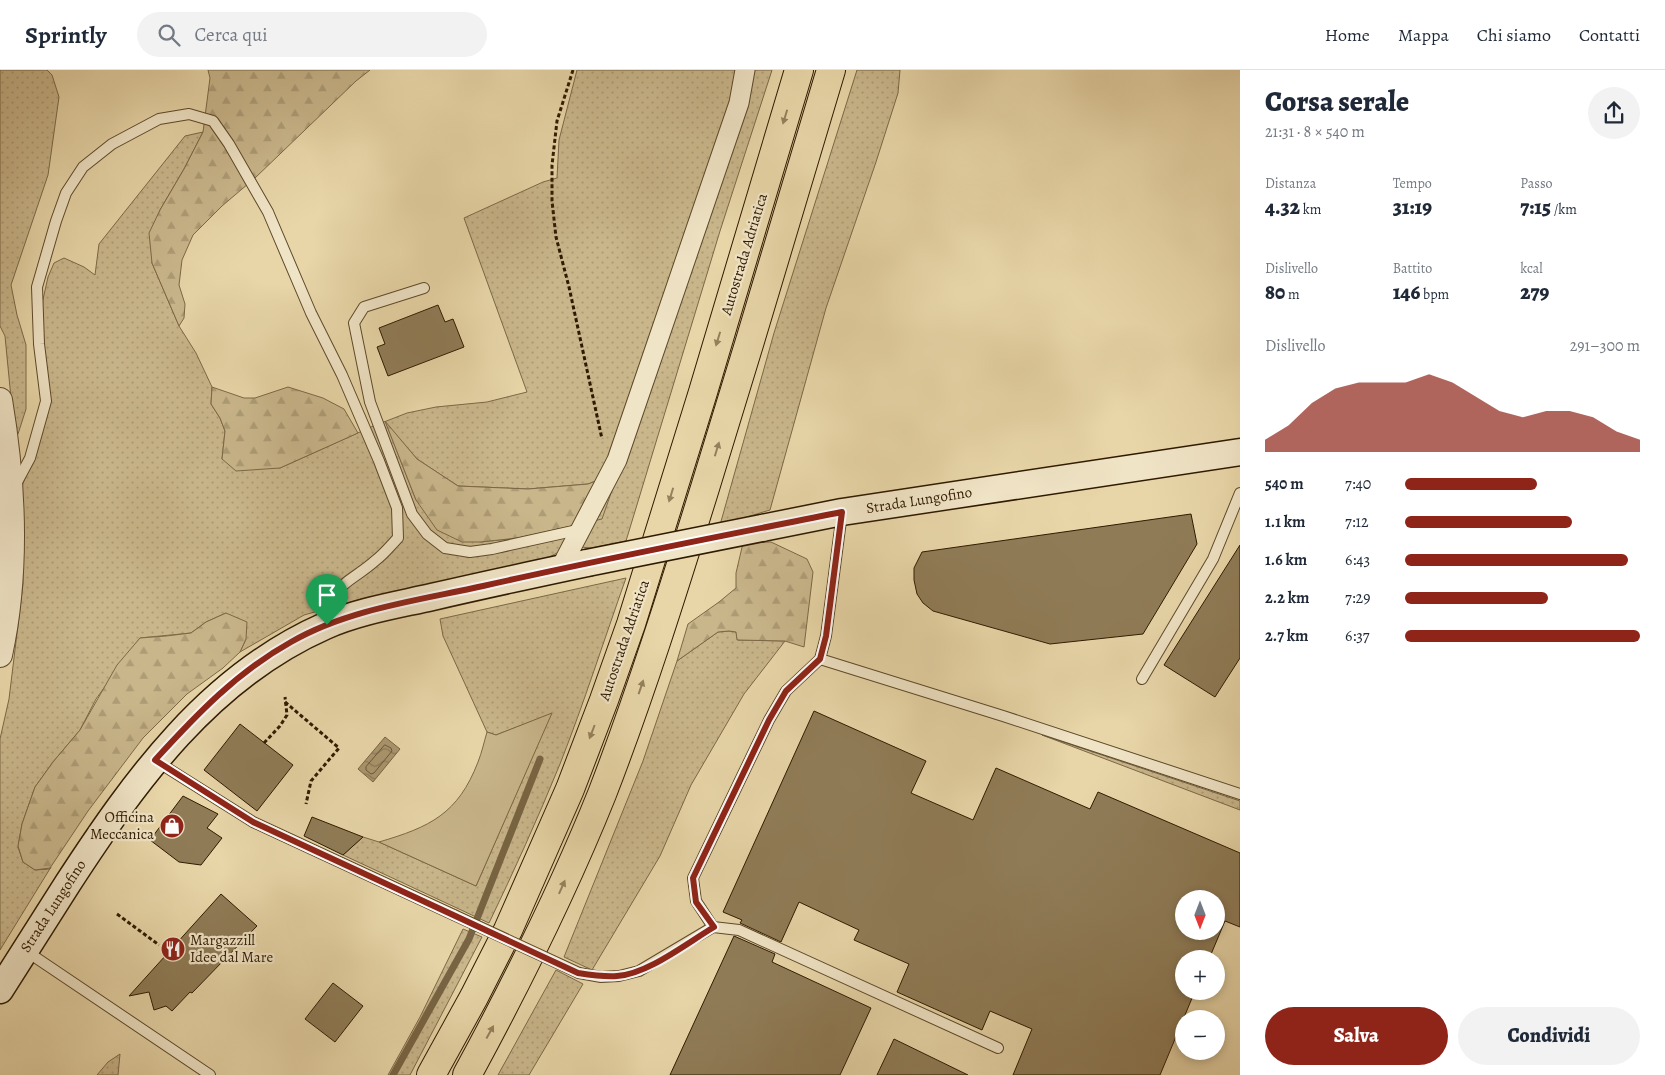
<!DOCTYPE html>
<html lang="it">
<head>
<meta charset="utf-8">
<style>
  body { margin:0; font-family:Alegreya,serif; background:#f2f2f3; color:#1f2937; height:100vh; display:flex; flex-direction:column; font-size:19px; white-space:nowrap }
  * { box-sizing:border-box; margin:0 }
  p { font-size:16px; color:#747a83 }
  .icon { flex:none; width:28px; height:28px; fill:none; stroke:currentColor; stroke-width:2; stroke-linecap:round; stroke-linejoin:round }
  .map { position:relative; flex:1; overflow:hidden }
  .details { display:flex; flex-direction:column; background:#fff; width:425px }
  .details>* { flex:none }
  .needle { width:32px; rotate:180deg }
  .controls { position:absolute; left:1175px; top:820px; display:grid; gap:10px }
  .controls a { display:grid; place-items:center; width:50px; height:50px; border-radius:50%; background:#fff; box-shadow:0 2px 8px #0003; font-size:25px }
  .pin { position:absolute; display:grid; place-items:center; width:42px; height:42px; color:#fff; margin:-51px -21px; border-radius:50% 50% 50% 0; rotate:-45deg; box-shadow:0 0 5px #0007 }
  .pin .icon { rotate:45deg }
  .round { display:grid; place-items:center; flex:none; width:52px; height:52px; border-radius:26px; background:#f2f2f3 }
  .headline { display:flex; align-items:center; justify-content:space-between; height:85px; padding:0 25px }
  h1 { font-size:28px; font-weight:800; line-height:38px }
  .stats { display:grid; grid-template-columns:repeat(3,1fr); gap:8px; height:85px; padding:5px 25px }
  .stats div { display:grid; align-content:center }
  .stats b { font-size:21px; font-weight:800 }
  .stats small { font-size:14px; font-weight:400 }
  .stats p { font-size:14px }
  .chart { height:140px; padding:10px 25px }
  .chart p { display:flex; justify-content:space-between }
  .chart svg { width:100%; height:90px; margin-top:5px; fill:#8f2418; opacity:.7 }
  .action { display:flex; gap:10px; margin-top:auto; padding:10px 25px }
  .action a { flex:1; height:58px; border-radius:30px; background:#8f2418; color:#fff; font-size:20px; font-weight:800; line-height:58px; text-align:center }
  .action a+a { background:#f2f2f3; color:#1f2937 }
  ul { padding:0 25px; list-style:none; font-size:16px }
  li { display:grid; grid-template-columns:80px 60px 1fr; align-items:center; height:38px }
  li i { height:12px; border-radius:6px; background:#8f2418 }
  header { display:flex; align-items:center; gap:30px; box-sizing:border-box; height:70px; padding:0 25px; background:#fff; border-bottom:1px solid #e0e1e3 }
  header strong { font-size:24px }
  nav { display:flex; gap:28px; margin-inline-start:auto; font-size:18px }
  .search { width:350px; height:45px; background:#f2f2f3; display:flex; align-items:center; gap:12px; box-sizing:border-box; padding:0 18px; border-radius:28px; color:#747a83; font-size:19px }
  main { display:flex; flex:1; min-height:0 }
  .map>svg:first-child { display:block }
</style>
</head>
<body>
<header>
<strong>Sprintly</strong>
<div class="search"><svg class="icon" aria-label="search" viewBox="0 0 24 24"><circle cx="10" cy="10" r="6"/><path d="M15 15l6 6"/></svg>Cerca qui</div>
<nav><a>Home</a><a>Mappa</a><a>Chi siamo</a><a>Contatti</a></nav>
</header>
<main>
<div class="map">
<svg width="1240" height="1005" viewBox="0 0 1240 1005">
  <defs>
    <pattern id="grass-dots" width="8" height="8" patternUnits="userSpaceOnUse" patternTransform="scale(1.25)"><rect width="8" height="8" fill="#c9b68b"/><path d="M2 2h.1M6 6h.1" fill="none" stroke="#ad9c76" stroke-width="1.8" stroke-linecap="round"/></pattern>
    <pattern id="forest-firs" width="22" height="20" patternUnits="userSpaceOnUse" patternTransform="scale(1.25)"><rect width="22" height="20" fill="#c9b68b"/><path d="M5 1l3.5 6h-7zM16 11l3.5 6h-7z" fill="#ad9c76"/></pattern>
    <pattern id="water-waves" width="16" height="10" patternUnits="userSpaceOnUse" patternTransform="scale(1.25)"><rect width="16" height="10" fill="#a9966f"/><path d="M0 5q4-4 8 0t8 0" fill="none" stroke="#8a7a59"/></pattern>
  </defs>
  <rect width="100%" height="100%" fill="#e8d6a8"/>
  <filter id="stains"><feTurbulence type="fractalNoise" baseFrequency=".004" numOctaves="4"/><feColorMatrix values="0 0 0 0 .2 0 0 0 0 .09 0 0 0 0 .02 0 0 0 .5 -.17"/></filter>
  <radialGradient id="worn" r=".72"><stop offset=".6" stop-color="#630" stop-opacity="0"/><stop offset="1" stop-color="#630" stop-opacity=".3"/></radialGradient>
  <!-- grass -->
  <g fill="url(#grass-dots)" stroke="#7c6846" fill-rule="evenodd">
    <path d="M 0,0 L 47,0 L 52,5 L 59,27 L 48,105 L 11,215 L 17,245 L 26,275 L 26,339 L 18,364 L 14,359 L 5,266 L 0,256 Z"/>
    <path d="M 577,0 L 772,0 L 720,161 L 626,471 L 591,478 L 570,476 L 540,492 L 502,501 L 365,528 L 304,545 L 240,582 L 246,569 L 226,543 L 206,552 L 191,563 L 140,568 L 96,629 L 80,660 L 53,692 L 35,717 L 22,754 L 18,777 L 23,792 L 35,800 L 50,799 L 51,797 L 0,880 L 0,669 L 9,629 L 23,514 L 22,416 L 40,370 L 44,273 L 42,234 L 48,207 L 54,193 L 64,188 L 84,197 L 95,205 L 99,174 L 185,66 L 203,62 L 184,99 L 160,140 L 152,193 L 179,256 L 196,283 L 212,317 L 211,334 L 220,348 L 225,361 L 222,389 L 280,398 L 371,357 L 407,343 L 436,337 L 487,332 L 527,322 L 464,148 L 543,112 L 557,108 L 559,70 ZM 386,353 L 417,389 L 458,416 L 528,419 L 588,414 L 617,403 L 518,468 L 480,472 L 416,430 Z"/>
    <path d="M 857,0 L 900,0 L 898,23 L 876,92 L 826,238 L 770,440 L 720,455 L 774,263 Z"/>
    <path d="M 626,508 C 604,570 584,633 560,694 C 538,748 514,801 489,853 L 343,785 L 363,767 L 379,772 L 476,816 L 551,644 L 496,665 L 487,662 L 443,566 L 440,549 Z"/>
    <path d="M 729,561 L 736,562 L 738,570 L 785,571 L 744,624 L 691,715 L 660,786 L 592,900 L 564,887 L 643,691 L 677,591 L 718,562 Z"/>
    <path d="M 1042,665 L 1240,731 L 1240,740 Z"/>
    <path d="M 463,859 L 482,867 L 410,1005 L 388,1005 L 420,947 Z"/>
    <path d="M 556,900 L 583,914 L 529,1005 L 498,1005 Z"/>
    <path d="M 120,984 L 118,1005 L 97,1005 L 108,992 Z"/>
  </g>
  <!-- forest -->
  <g fill="url(#forest-firs)" stroke="#7c6846">
    <path d="M 208,0 L 370,0 L 356,11 L 255,108 L 222,136 L 193,165 L 182,190 L 179,215 L 185,234 L 184,248 L 179,256 L 152,193 L 149,163 L 160,140 L 184,99 L 203,62 L 210,8 Z"/>
    <path d="M 212,317 L 244,328 L 255,328 L 288,317 L 323,328 L 344,339 L 358,363 L 280,398 L 236,401 L 222,389 L 225,361 L 220,348 L 211,334 Z"/>
    <path d="M 385,351 L 417,389 L 458,416 L 528,419 L 588,414 L 618,403 L 602,449 L 518,468 L 480,472 L 462,472 L 437,460 L 416,430 Z"/>
    <path d="M 771,472 L 807,489 L 813,502 L 804,577 L 785,571 L 737,570 L 736,562 L 729,561 L 718,562 L 677,591 L 688,554 L 719,532 L 736,518 L 736,503 L 743,473 Z"/>
    <path d="M 226,543 L 247,552 L 246,569 L 240,582 L 223,598 L 187,624 L 143,668 L 88,741 L 50,798 L 35,800 L 23,792 L 18,776 L 22,754 L 35,717 L 53,692 L 80,660 L 117,595 L 140,568 L 166,566 L 191,563 L 206,552 Z"/>
  </g>
  <!-- garden -->
  <path fill="#c9b68b" stroke="#7c6846" d="M 552,643 L 476,816 L 379,772 C 430,757 458,744 478,692 C 482,682 484,672 487,662 L 496,665 Z"/>
  <!-- water -->
  <path fill="url(#water-waves)" stroke="#786443" d="M 385,667 L 400,679 L 373,712 L 358,699 Z"/>
  <g fill="none" stroke-linecap="round" stroke-linejoin="round">
    <!-- shore -->
    <path stroke="#6c5838" stroke-width="1" d="M 385,675 L 391,678 L 392,681 L 374,703 L 371,704 L 366,700 L 366,697 Z"/>
    <!-- stream -->
    <path stroke="#786443" stroke-width="7" d="M 393,1005 L 469,869 L 540,689"/>
  </g>
  <!-- building -->
  <g fill="#8f7c57" stroke="#2f1a00" fill-rule="evenodd">
    <path d="M 438,235 L 445,252 L 453,249 L 464,277 L 388,306 L 377,277 L 385,274 L 379,258 Z"/>
    <path d="M 1191,444 L 1197,474 L 1143,564 L 1050,574 L 933,541 L 923,533 L 917,524 L 914,510 L 914,498 L 922,482 Z"/>
    <path d="M 1240,475 L 1240,588 L 1215,627 L 1164,595 Z"/>
    <path d="M 814,641 L 926,691 L 911,723 L 973,750 L 996,698 L 1090,739 L 1098,722 L 1240,783 L 1240,857 L 1225,851 L 1209,889 L 1184,889 L 1184,921 L 1195,921 L 1160,1005 L 1013,1005 L 1032,959 L 990,941 L 982,960 L 897,922 L 909,894 L 854,870 L 859,860 L 799,832 L 781,872 L 740,853 L 742,850 L 723,842 ZM 1184,829 L 1216,829 L 1216,861 L 1184,861 Z"/>
    <path d="M 240,654 L 293,695 L 257,741 L 204,700 Z"/>
    <path d="M 183,726 L 218,744 L 207,758 L 222,768 L 201,795 L 179,792 L 150,770 Z"/>
    <path d="M 312,747 L 363,767 L 343,785 L 304,766 Z"/>
    <path d="M 221,824 L 257,856 L 192,923 L 190,922 L 172,941 L 166,936 L 154,940 L 149,922 L 129,926 Z"/>
    <path d="M 734,866 L 775,884 L 772,892 L 871,938 L 840,1005 L 670,1005 Z"/>
    <path d="M 333,913 L 363,936 L 335,972 L 305,949 Z"/>
    <path d="M 894,969 L 968,1005 L 877,1005 Z"/>
  </g>
  <g fill="none" stroke-linecap="round" stroke-linejoin="round">
    <defs>
      <g id="service">
        <path d="M 424,218 L 364,237 L 354,253 L 370,332 L 412,444 L 427,464 L 445,478 L 470,482 L 492,479 L 582,459"/>
        <path d="M 15,416 L 30,388 L 46,331 L 39,274 L 37,217 L 56,151 L 66,123 L 83,97 L 112,74 L 159,49 L 189,44 L 213,51 L 229,74 L 268,142 L 311,243 L 342,305 L 379,391 L 397,438 L 398,468 C 391,475 384,484 376,490 C 348,515 332,511 327,553"/>
        <path d="M 820,589 L 1003,646 L 1240,724"/>
        <path d="M 1142,609 L 1213,489 L 1240,423"/>
        <path d="M 156,691 L 253,752 L 454,845"/>
        <path d="M 713,857 L 696,831 L 693,808 L 769,650 L 786,621 L 820,589 L 826,566 L 842,443"/>
        <path d="M 26,881 L 210,1005"/>
        <path d="M 579,903 L 601,907 L 619,906 L 639,901 L 713,857 L 739,860 L 998,978"/>
      </g>
      <path id="minor" d="M 560,499 L 617,390 L 739,33 L 745,0"/>
      <path id="tertiary" d="M 0,330 C 14,414 18,502 0,585"/>
      <g id="secondary">
        <path d="M 762,458 L 842,442 L 1240,382"/>
        <path d="M 0,920 C 23,884 45,849 68,813 C 135,710 209,607 325,556 C 359,541 397,535 432,527 C 484,515 535,504 587,493"/>
      </g>
      <g id="motorway">
        <path d="M 431,1005 L 474,927 L 508,860 L 570,719 L 604,630 L 631,554 L 703,322 L 799,0"/>
        <path d="M 467,1005 C 517,913 563,821 602,724 C 641,623 673,521 705,418 C 748,279 790,139 831,0"/>
      </g>
    </defs>
    <!-- service casing -->
    <use href="#service" stroke="#5d492a" stroke-width="12"/>
    <!-- minor casing -->
    <use href="#minor" stroke="#5d492a" stroke-width="21"/>
    <!-- tertiary casing -->
    <use href="#tertiary" stroke="#5d492a" stroke-width="26"/>
    <!-- secondary casing -->
    <use href="#secondary" stroke="#2f1a00" stroke-width="29"/>
    <!-- motorway casing -->
    <use href="#motorway" stroke="#2f1a00" stroke-width="30"/>
    <!-- path -->
    <g stroke="#2f1a00" stroke-width="3" stroke-dasharray="4 2.5" stroke-linecap="butt">
      <path d="M 573,0 L 557,51 L 552,95 L 552,131 L 556,167 L 569,217 L 602,369"/>
      <path d="M 285,632 L 339,678 L 311,711 L 306,734"/>
      <path d="M 264,673 L 280,656 L 287,645 L 285,627"/>
      <path d="M 117,844 L 159,875"/>
    </g>
    <!-- service -->
    <use href="#service" stroke="#f0e4c6" stroke-width="10"/>
    <!-- minor -->
    <use href="#minor" stroke="#f0e4c6" stroke-width="19"/>
    <!-- tertiary -->
    <use href="#tertiary" stroke="#f0e4c6" stroke-width="24"/>
    <!-- secondary -->
    <use href="#secondary" stroke="#f0e4c6" stroke-width="26"/>
    <!-- motorway -->
    <use href="#motorway" stroke="#e8d6a8" stroke-width="28"/>
    <defs>
      <path id="service-bridge" d="M 454,845 L 579,903"/>
      <path id="secondary-bridge" d="M 587,493 L 762,458"/>
    </defs>
    <!-- service-bridge casing -->
    <use href="#service-bridge" stroke="#5d492a" stroke-width="12" stroke-linecap="butt"/>
    <!-- secondary-bridge casing -->
    <use href="#secondary-bridge" stroke="#2f1a00" stroke-width="29" stroke-linecap="butt"/>
    <!-- service-bridge -->
    <use href="#service-bridge" stroke="#f0e4c6" stroke-width="10"/>
    <!-- secondary-bridge -->
    <use href="#secondary-bridge" stroke="#f0e4c6" stroke-width="26"/>
  </g>
  <!-- one-way arrows -->
  <defs><path id="oneway-solid" d="M-6-.8H1V-3.2L6.5 0L1 3.2V.8H-6Z" transform="scale(1.25)"/></defs>
  <g fill="#95815c">
    <use href="#oneway-solid" transform="translate(785 47) rotate(107)"/>
    <use href="#oneway-solid" transform="translate(718 269) rotate(107)"/>
    <use href="#oneway-solid" transform="translate(717 379) rotate(-73)"/>
    <use href="#oneway-solid" transform="translate(671 425) rotate(107)"/>
    <use href="#oneway-solid" transform="translate(641 617) rotate(-71)"/>
    <use href="#oneway-solid" transform="translate(592 662) rotate(111)"/>
    <use href="#oneway-solid" transform="translate(562 817) rotate(-66)"/>
    <use href="#oneway-solid" transform="translate(490 962) rotate(-61)"/>
  </g>
  <g fill="none" stroke-linecap="round" stroke-linejoin="round">
    <defs>
      <path id="route" d="M 842,442 L 826,566 L 820,589 L 786,621 L 769,650 L 693,808 L 696,832 L 714,857 C 687,873 648,904 617,906 C 604,907 591,905 578,903 L 253,752 L 155,690 C 197,644 237,602 291,572 C 348,539 420,530 483,516 C 602,489 722,466 842,442 Z"/>
    </defs>
    <!-- route casing -->
    <use href="#route" stroke="#fff" stroke-width="10"/>
    <!-- route -->
    <use href="#route" stroke="#8f2418" stroke-width="6"/>
  </g>
  <!-- icons -->
  <defs>
    <symbol id="shop-disc" viewBox="-11 -11 22 22"><circle r="9.5" fill="#8f2418" stroke="#f0e4c6"/><path d="M-5-2.5h2.3a2.7 3.5 0 0 1 5.4 0H5L5.5 6h-11ZM-1.5-2.5h3a1.5 2.3 0 0 0-3 0Z" fill="#fff"/></symbol>
    <symbol id="restaurant-disc" viewBox="-11 -11 22 22"><circle r="9.5" fill="#8f2418" stroke="#f0e4c6"/><path d="M-5-6h1v4h1v-4h1v4h1v-4h1v5L-1.5 .5V6h-2V.5L-5-1ZM5-6V6H3V1.5H1.5Q1.5-4 5-6Z" fill="#fff"/></symbol>
  </defs>
  <g fill-rule="evenodd">
    <use href="#shop-disc" x="158" y="742" width="28" height="28"/>
    <use href="#restaurant-disc" x="159" y="865" width="28" height="28"/>
  </g>
  <g text-anchor="middle" dominant-baseline="central" stroke-width="4.5" stroke-linejoin="round" paint-order="stroke">
    <!-- street labels -->
    <g font-size="15" fill="#2f1a00" stroke="#f0e4c6">
      <text transform="translate(744 184) rotate(-73)">Autostrada Adriatica</text>
      <text transform="translate(919 430) rotate(-9)">Strada Lungofino</text>
      <text transform="translate(624 570) rotate(-71)">Autostrada Adriatica</text>
      <text transform="translate(53 836) rotate(-57)">Strada Lungofino</text>
    </g>
    <!-- poi labels -->
    <g font-size="15" fill="#2f1a00" stroke="#f0e4c6" text-anchor="end">
      <text x="154" y="747">Officina<tspan x="154" dy="17">Meccanica</tspan></text>
      <text x="190" y="870" text-anchor="start">Margazzill<tspan x="190" dy="17">Idee dal Mare</tspan></text>
    </g>
  </g>
  <rect width="100%" height="100%" filter="url(#stains)"/>
  <rect width="100%" height="100%" fill="url(#worn)"/>
</svg>
<div class="controls">
<a><svg class="needle" viewBox="-14 -14 28 28"><path d="M0-13l5 13h-10z" fill="#e53935"/><path d="M0 13l5-13h-10z" fill="#747a83"/></svg></a>
<a>+</a>
<a>−</a>
</div>
<div class="pin" style="left:327px;top:555px;background:#1e9e55"><svg class="icon" aria-label="arrive" viewBox="0 0 24 24"><path d="M6 21V4h12l-3 4 3 4H6"/></svg></div>
</div>
<section class="details">
<div class="headline"><div><h1>Corsa serale</h1><p>21:31 · 8 × 540 m</p></div><a class="round"><svg class="icon" aria-label="share" viewBox="0 0 24 24"><path d="M12 15V3M7 8l5-5 5 5M5 13v7h14v-7"/></svg></a></div>
<div class="stats">
<div><p>Distanza</p><b>4.32<small> km</small></b></div>
<div><p>Tempo</p><b>31:19</b></div>
<div><p>Passo</p><b>7:15<small> /km</small></b></div>
</div>
<div class="stats">
<div><p>Dislivello</p><b>80<small> m</small></b></div>
<div><p>Battito</p><b>146<small> bpm</small></b></div>
<div><p>kcal</p><b>279</b></div>
</div>
<div class="chart"><p><span>Dislivello</span>291–300 m</p>
<svg viewBox="0 0 160 44" preserveAspectRatio="none"><path d="M0 44V38L10 31L20 20L30 13L40 10L50 10L60 10L70 6L80 10L90 17L100 24L110 27L120 24L130 24L140 27L150 34L160 38V44z"/></svg>
</div>
<ul>
<li><b>540 m</b>7:40<i style="width:56%"></i></li>
<li><b>1.1 km</b>7:12<i style="width:71%"></i></li>
<li><b>1.6 km</b>6:43<i style="width:95%"></i></li>
<li><b>2.2 km</b>7:29<i style="width:61%"></i></li>
<li><b>2.7 km</b>6:37<i style="width:100%"></i></li>
</ul>
<div class="action"><a>Salva</a><a>Condividi</a></div>
</section>
</main>
</body>
</html>
